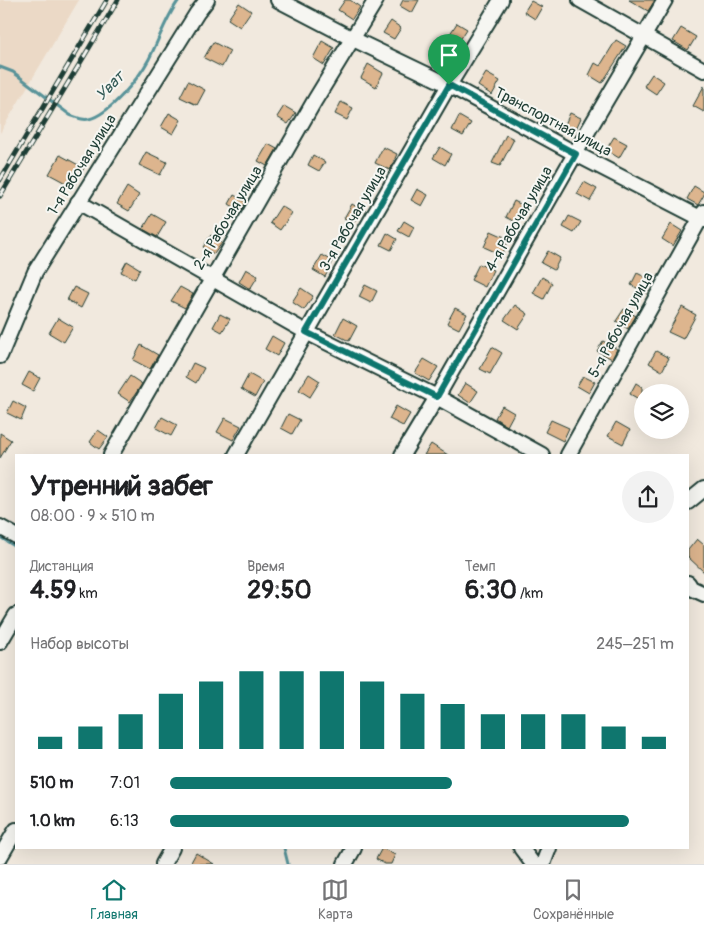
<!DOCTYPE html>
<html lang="ru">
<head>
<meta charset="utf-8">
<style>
  body { margin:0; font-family:Pangolin,sans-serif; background:#f2f2f2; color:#202124; height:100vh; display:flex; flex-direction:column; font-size:19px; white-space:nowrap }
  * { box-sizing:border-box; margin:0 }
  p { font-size:16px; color:#757577 }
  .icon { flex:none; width:28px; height:28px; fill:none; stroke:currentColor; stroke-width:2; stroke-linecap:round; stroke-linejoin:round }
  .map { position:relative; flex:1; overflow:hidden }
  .panel { position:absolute; left:15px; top:454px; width:674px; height:395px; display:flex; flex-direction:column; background:#fff; border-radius:0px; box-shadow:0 5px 20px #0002 }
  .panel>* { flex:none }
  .buttons { position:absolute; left:634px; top:384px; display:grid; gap:10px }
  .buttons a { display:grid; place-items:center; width:55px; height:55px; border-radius:50%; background:#fff; box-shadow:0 5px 20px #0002; font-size:25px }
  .pin { position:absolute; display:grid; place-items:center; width:42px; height:42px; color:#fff; margin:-51px -21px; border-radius:50% 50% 50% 0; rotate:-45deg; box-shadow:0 0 5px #0007 }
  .pin .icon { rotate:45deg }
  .round { display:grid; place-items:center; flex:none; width:52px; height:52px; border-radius:26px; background:#f2f2f2 }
  .summary { display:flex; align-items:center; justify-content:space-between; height:85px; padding:0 15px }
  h1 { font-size:28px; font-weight:800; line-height:38px }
  .metrics { display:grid; grid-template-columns:repeat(3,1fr); gap:8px; height:85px; padding:5px 15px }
  .metrics div { display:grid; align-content:center }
  .metrics b { font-size:25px; font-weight:800 }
  .metrics small { font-size:14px; font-weight:400 }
  .metrics p { font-size:14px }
  .chart { height:140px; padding:10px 15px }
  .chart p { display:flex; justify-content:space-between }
  .chart svg { width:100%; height:90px; margin-top:5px; stroke:#0f766e; stroke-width:6 }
  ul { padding:0 15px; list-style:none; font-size:16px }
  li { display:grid; grid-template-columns:80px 60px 1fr; align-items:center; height:38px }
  li i { height:12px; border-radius:6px; background:#0f766e }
  .tab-bar { display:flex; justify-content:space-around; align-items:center; height:70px; border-top:1px solid #e0e0e0; background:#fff; font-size:14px; color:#757577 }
  .tab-bar a { display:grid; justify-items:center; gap:2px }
  .tab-bar .selected { color:#0f766e }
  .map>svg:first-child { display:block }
</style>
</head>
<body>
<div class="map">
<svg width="704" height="864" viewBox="0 0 704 864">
  <rect width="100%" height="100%" fill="#f1e9de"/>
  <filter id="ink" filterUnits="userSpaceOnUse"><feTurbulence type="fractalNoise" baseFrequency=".02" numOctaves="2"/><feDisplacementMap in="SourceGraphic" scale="10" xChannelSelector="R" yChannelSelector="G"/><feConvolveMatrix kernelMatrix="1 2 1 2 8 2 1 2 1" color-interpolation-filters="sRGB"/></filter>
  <g filter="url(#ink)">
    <!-- built -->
    <path fill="#ebd9c6" d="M 0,0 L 79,0 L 0,133 Z"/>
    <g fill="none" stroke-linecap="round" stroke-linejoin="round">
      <!-- stream -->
      <g stroke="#599399" stroke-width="3">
        <path d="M 0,67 L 13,72 L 70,115 C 76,117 82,121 89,119 C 110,114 139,78 149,59 C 159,40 166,17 179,0"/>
        <path d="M 0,537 L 16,547"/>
        <path d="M 284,848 L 288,864"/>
      </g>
    </g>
    <!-- building -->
    <g fill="#ddb58e" stroke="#1f3d34">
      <path d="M 345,0 L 350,0 L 360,7 L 352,19 L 338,10 Z"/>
      <path d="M 403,0 L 419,0 L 412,13 L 400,6 Z"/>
      <path d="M 629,0 L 655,0 L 648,11 Z"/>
      <path d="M 531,1 L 542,7 L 535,19 L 524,12 Z"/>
      <path d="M 239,3 L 251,11 L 240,27 L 228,19 Z"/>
      <path d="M 391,21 L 401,28 L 394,39 L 383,33 Z"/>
      <path d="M 457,23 L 467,29 L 458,43 L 448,37 Z"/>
      <path d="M 681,28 L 696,37 L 688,50 L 673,41 Z"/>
      <path d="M 616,40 L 626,46 L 602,83 L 589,75 L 595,63 L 600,66 Z"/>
      <path d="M 322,41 L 334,48 L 324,65 L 313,58 Z"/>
      <path d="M 213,42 L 230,51 L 222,67 L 204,58 Z"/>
      <path d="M 368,64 L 383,73 L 376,87 L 361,78 Z"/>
      <path d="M 486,73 L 500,81 L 492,95 L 478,86 Z"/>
      <path d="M 652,74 L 664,82 L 656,94 L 644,86 Z"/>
      <path d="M 188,81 L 205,90 L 197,105 L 180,97 Z"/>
      <path d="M 704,86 L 704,112 L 693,106 Z"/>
      <path d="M 341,102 L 353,108 L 347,120 L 335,114 Z"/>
      <path d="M 284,106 L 296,113 L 288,124 L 277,117 Z"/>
      <path d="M 169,113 L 181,120 L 173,134 L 161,127 Z"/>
      <path d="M 570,113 L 581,118 L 574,133 L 564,127 Z"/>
      <path d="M 459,116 L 471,123 L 463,136 L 452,130 Z"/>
      <path d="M 506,135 L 514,139 L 500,166 L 492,163 Z"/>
      <path d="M 614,137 L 627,144 L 619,158 L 606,150 Z"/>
      <path d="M 268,144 L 277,149 L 267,166 L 258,161 Z"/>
      <path d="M 383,147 L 397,154 L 390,170 L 375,163 Z"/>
      <path d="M 440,147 L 451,154 L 445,165 L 433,158 Z"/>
      <path d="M 146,152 L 167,162 L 160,175 L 139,165 Z"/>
      <path d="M 60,155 L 84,168 L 73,187 L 49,174 Z"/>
      <path d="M 313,155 L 325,162 L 319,171 L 308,165 Z"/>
      <path d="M 584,182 L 597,189 L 590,201 L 577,194 Z"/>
      <path d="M 694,186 L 704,192 L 704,195 L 698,205 L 687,199 Z"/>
      <path d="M 127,187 L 139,195 L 129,211 L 117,204 Z"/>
      <path d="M 417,189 L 428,195 L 422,206 L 411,200 Z"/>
      <path d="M 234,195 L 246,202 L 240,211 L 229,204 Z"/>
      <path d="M 514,201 L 526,207 L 518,223 L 506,217 Z"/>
      <path d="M 352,204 L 362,210 L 353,223 L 344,218 Z"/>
      <path d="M 281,206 L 292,213 L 280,230 L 270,223 Z"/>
      <path d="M 152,214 L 166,222 L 157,237 L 143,229 Z"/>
      <path d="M 569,216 L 581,222 L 574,233 L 563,227 Z"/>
      <path d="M 404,221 L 414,227 L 409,237 L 398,231 Z"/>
      <path d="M 671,224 L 682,231 L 673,246 L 662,239 Z"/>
      <path d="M 491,231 L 509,239 L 502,255 L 484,247 Z"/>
      <path d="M 387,233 L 397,239 L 391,250 L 381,245 Z"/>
      <path d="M 211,235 L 222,243 L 214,254 L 203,247 Z"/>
      <path d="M 548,251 L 560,258 L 554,270 L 541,263 Z"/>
      <path d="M 322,255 L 333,261 L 325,277 L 313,270 Z"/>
      <path d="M 127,261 L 140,269 L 135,279 L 121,272 Z"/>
      <path d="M 479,264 L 493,270 L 485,287 L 471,280 Z"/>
      <path d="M 246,269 L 258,276 L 250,289 L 239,282 Z"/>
      <path d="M 637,273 L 653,281 L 647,293 L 631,285 Z"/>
      <path d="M 542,277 L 552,283 L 544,299 L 533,293 Z"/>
      <path d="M 365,285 L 377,291 L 371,303 L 359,297 Z"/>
      <path d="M 74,287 L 88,294 L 81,308 L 67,300 Z"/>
      <path d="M 180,287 L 193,294 L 185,308 L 171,301 Z"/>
      <path d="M 301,288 L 313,296 L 304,310 L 292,302 Z"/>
      <path d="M 515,305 L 528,314 L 518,329 L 504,320 Z"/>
      <path d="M 682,307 L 696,315 L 683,339 L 668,332 Z"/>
      <path d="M 455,308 L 467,314 L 459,329 L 447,323 Z"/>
      <path d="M 624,309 L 636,316 L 628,329 L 616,321 Z"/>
      <path d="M 220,314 L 230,319 L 222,332 L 213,327 Z"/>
      <path d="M 58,318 L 73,327 L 64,342 L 49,333 Z"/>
      <path d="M 343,318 L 357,326 L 349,341 L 335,334 Z"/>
      <path d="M 272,336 L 284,343 L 277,356 L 265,349 Z"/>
      <path d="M 603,341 L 617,349 L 612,359 L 597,351 Z"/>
      <path d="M 141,345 L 158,355 L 150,369 L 133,360 Z"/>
      <path d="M 492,347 L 502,353 L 490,374 L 480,369 Z"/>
      <path d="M 656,351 L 669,358 L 662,371 L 649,363 Z"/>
      <path d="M 424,359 L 438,367 L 429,381 L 415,373 Z"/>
      <path d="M 193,363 L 204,368 L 196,383 L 186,377 Z"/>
      <path d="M 29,372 L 40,378 L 33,391 L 22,385 Z"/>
      <path d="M 249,374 L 263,382 L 255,397 L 241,389 Z"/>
      <path d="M 309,374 L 320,381 L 310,397 L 299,390 Z"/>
      <path d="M 130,376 L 142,384 L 130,402 L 118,394 Z"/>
      <path d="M 583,376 L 595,382 L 589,393 L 577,386 Z"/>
      <path d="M 465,383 L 478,391 L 470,403 L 458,395 Z"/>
      <path d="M 636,383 L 642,387 L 642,401 L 630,394 Z"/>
      <path d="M 13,401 L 26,408 L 21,420 L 7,413 Z"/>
      <path d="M 396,406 L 410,414 L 403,426 L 389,419 Z"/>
      <path d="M 502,406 L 514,413 L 507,426 L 495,418 Z"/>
      <path d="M 288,414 L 300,420 L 292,434 L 281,428 Z"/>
      <path d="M 162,417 L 177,425 L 171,436 L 156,428 Z"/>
      <path d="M 225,418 L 241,426 L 233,440 L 217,432 Z"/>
      <path d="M 551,420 L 569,428 L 563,441 L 545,432 Z"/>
      <path d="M 616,422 L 630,430 L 623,444 L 608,436 Z"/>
      <path d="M 98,430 L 108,437 L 99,449 L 90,442 Z"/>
      <path d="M 0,433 L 11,440 L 0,458 Z"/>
      <path d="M 431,444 L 448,455 L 424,455 Z"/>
      <path d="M 697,539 L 704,545 L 704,572 L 688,557 L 688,550 Z"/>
      <path d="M 382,848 L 395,855 L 391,864 L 385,864 L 376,859 Z"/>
      <path d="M 196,853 L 214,864 L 190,864 Z"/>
    </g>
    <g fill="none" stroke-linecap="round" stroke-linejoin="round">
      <defs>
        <g id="minor">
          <path d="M 278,0 L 353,39 L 449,85 L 576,154 L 704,220"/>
          <path d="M 580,0 L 704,70"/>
          <path d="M 78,202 L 306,332 L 437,397 L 542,455"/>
          <path d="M 0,356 L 35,272 L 197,13 L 207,0"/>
          <path d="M 111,455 L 315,100 L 376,0"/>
          <path d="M 236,455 L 449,85 L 501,0"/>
          <path d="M 402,455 L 437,397 L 588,131 L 665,0"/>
          <path d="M 568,455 L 704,212"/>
          <path d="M 688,502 L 704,489"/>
          <path d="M 0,527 L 16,536"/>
          <path d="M 688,583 L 691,588 L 704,594"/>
          <path d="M 0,642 L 16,615"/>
          <path d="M 521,848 L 533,864"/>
          <path d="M 0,857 L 16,830"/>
          <path d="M 163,864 L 172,848"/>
          <path d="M 345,864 L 354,848"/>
          <path d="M 543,864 L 549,848"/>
        </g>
      </defs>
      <!-- minor casing -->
      <use href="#minor" stroke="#1f3d34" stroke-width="18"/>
      <!-- minor -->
      <use href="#minor" stroke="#f6f6f2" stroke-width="14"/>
      <defs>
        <g id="rail">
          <path d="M 0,180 L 107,0"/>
          <path d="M 0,196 L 118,0"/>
        </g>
      </defs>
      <!-- rail casing -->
      <use href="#rail" stroke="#1f3d34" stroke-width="5"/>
      <!-- rail -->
      <use href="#rail" stroke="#f6f6f2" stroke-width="3" stroke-dasharray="9" stroke-linecap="butt"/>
    </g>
  </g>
  <g fill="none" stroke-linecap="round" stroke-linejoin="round" filter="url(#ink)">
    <defs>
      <path id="route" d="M 449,85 L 576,154 L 437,397 L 306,332 Z"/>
    </defs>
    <!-- route casing -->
    <use href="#route" stroke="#fff" stroke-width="10"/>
    <!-- route -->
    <use href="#route" stroke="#0f766e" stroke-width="6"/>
  </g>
  <g text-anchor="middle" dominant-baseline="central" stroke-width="4" stroke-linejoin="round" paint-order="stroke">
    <!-- street labels -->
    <g font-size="15" fill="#1f3d34" stroke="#f6f6f2">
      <text transform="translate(553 122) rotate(28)">Транспортная улица</text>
      <text transform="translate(82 165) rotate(-58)">1-я Рабочая улица</text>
      <text transform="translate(228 218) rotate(-59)">2-я Рабочая улица</text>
      <text transform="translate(353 219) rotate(-60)">3-я Рабочая улица</text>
      <text transform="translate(519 219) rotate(-60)">4-я Рабочая улица</text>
      <text transform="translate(621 325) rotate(-61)">5-я Рабочая улица</text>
    </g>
    <!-- water labels -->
    <g font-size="16" font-style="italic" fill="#325a56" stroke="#f6f6f2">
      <text transform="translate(110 86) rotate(-45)">Уват</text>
    </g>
  </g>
</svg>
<div class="buttons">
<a><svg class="icon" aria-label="layers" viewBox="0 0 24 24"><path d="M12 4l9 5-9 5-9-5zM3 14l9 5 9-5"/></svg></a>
</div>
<div class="pin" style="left:449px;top:85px;background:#1e9e55"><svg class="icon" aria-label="arrive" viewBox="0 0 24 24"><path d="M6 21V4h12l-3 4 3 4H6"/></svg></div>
<section class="panel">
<div class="summary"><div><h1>Утренний забег</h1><p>08:00 · 9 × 510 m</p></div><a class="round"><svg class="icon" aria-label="share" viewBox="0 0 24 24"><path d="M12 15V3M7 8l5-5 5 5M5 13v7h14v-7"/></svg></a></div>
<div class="metrics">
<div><p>Дистанция</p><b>4.59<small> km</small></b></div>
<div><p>Время</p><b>29:50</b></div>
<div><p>Темп</p><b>6:30<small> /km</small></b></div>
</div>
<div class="chart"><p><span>Набор высоты</span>245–251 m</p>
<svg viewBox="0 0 160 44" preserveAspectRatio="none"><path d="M5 44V38M15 44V33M25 44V27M35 44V17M45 44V11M55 44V6M65 44V6M75 44V6M85 44V11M95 44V17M105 44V22M115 44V27M125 44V27M135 44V27M145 44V33M155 44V38"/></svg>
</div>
<ul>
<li><b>510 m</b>7:01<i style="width:56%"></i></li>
<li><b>1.0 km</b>6:13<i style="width:91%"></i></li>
</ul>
</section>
</div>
<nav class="tab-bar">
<a class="selected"><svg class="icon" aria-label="home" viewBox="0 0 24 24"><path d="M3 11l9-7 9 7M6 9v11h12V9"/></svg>Главная</a>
<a><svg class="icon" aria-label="map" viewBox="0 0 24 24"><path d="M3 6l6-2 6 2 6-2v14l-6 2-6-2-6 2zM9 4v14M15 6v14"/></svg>Карта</a>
<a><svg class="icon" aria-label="saved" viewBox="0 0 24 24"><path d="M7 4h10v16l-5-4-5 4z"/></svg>Сохранённые</a>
</nav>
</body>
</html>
